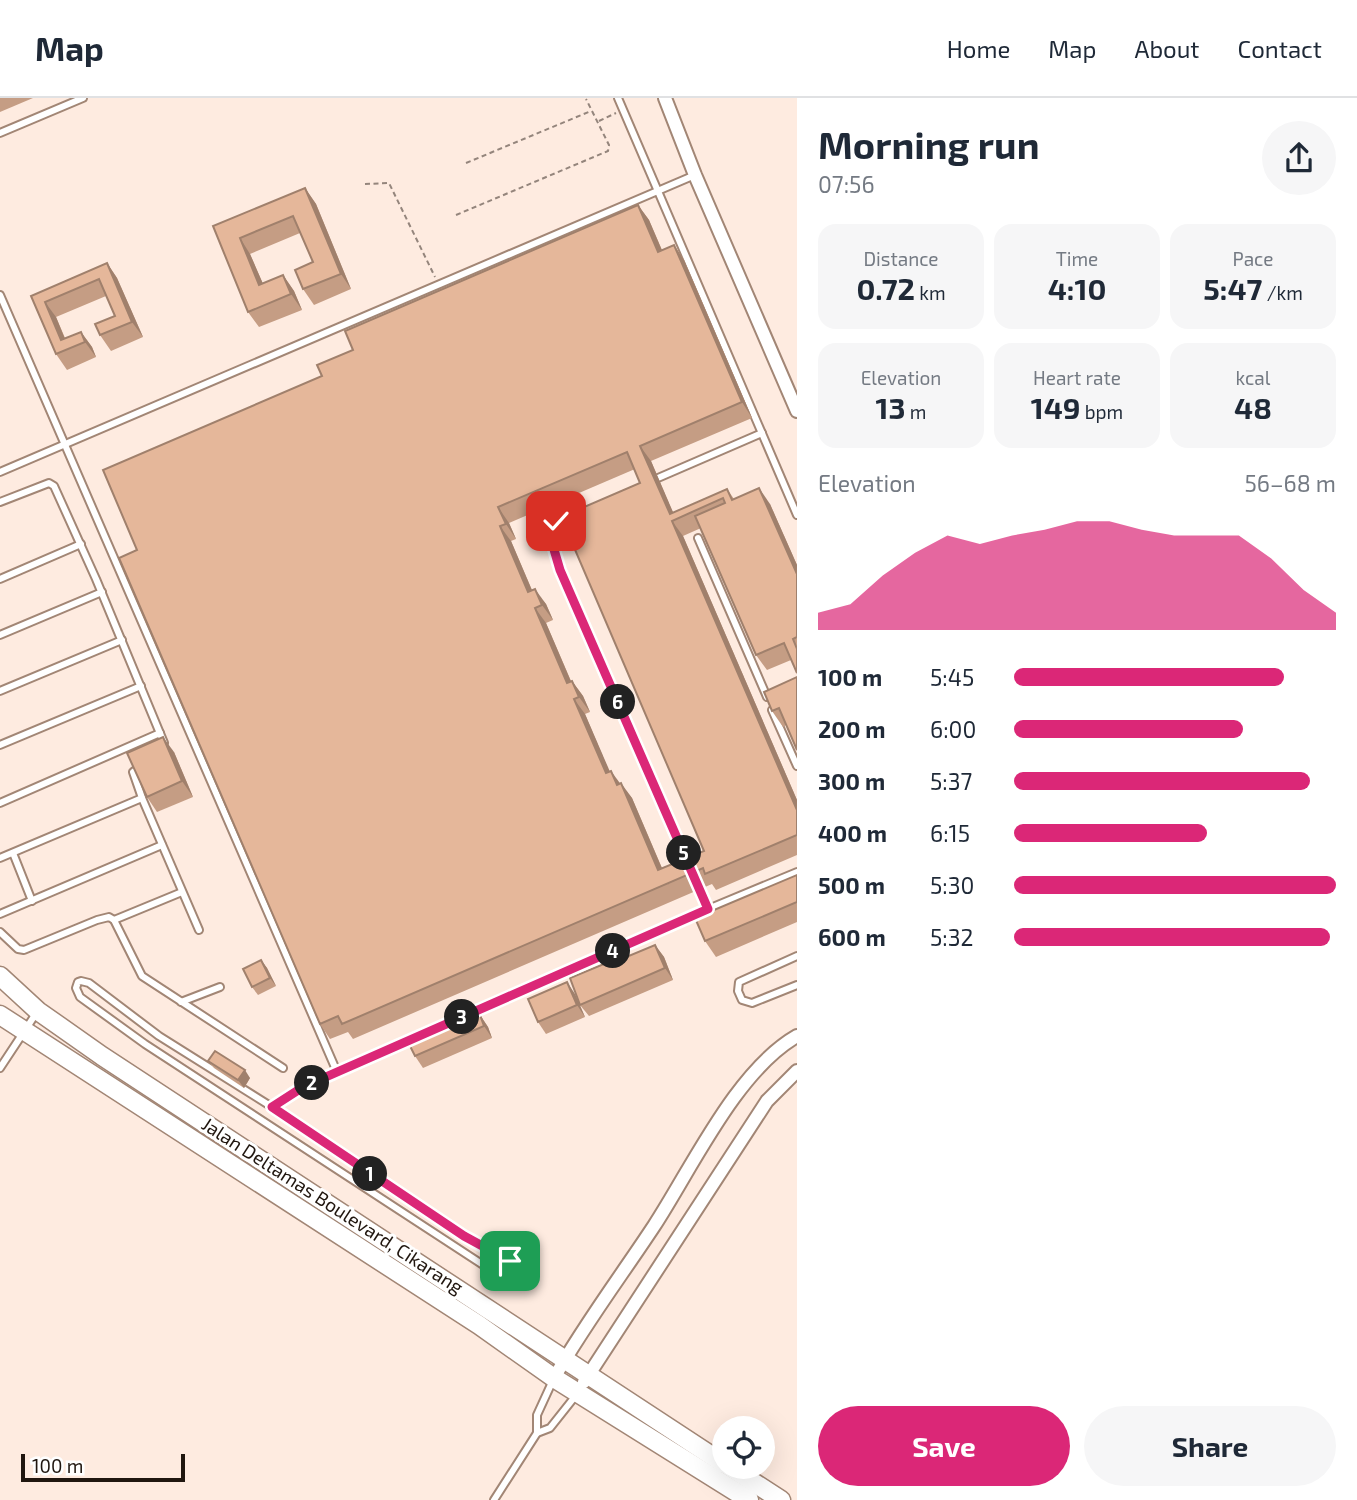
<!DOCTYPE html>
<html lang="en">
<head>
<meta charset="utf-8">
<style>
  body { margin:0; font-family:"Exo 2",sans-serif; background:#f6f6f7; color:#1f2937; height:100vh; display:flex; flex-direction:column; font-size:26px; white-space:nowrap }
  * { box-sizing:border-box; margin:0 }
  p { font-size:23px; color:#747a83 }
  .icon { flex:none; width:38px; height:38px; fill:none; stroke:currentColor; stroke-width:2; stroke-linecap:round; stroke-linejoin:round }
  .map { position:relative; flex:1; overflow:hidden }
  .panel { display:flex; flex-direction:column; background:#fff; width:560px }
  .panel>* { flex:none }
  .fabs { position:absolute; left:712px; top:1318px; display:grid; gap:14px }
  .fabs a { display:grid; place-items:center; width:63px; height:63px; border-radius:50%; background:#fff; box-shadow:0 7px 28px #0002; font-size:35px }
  .scale { position:absolute; left:21px; bottom:18px; width:164px; box-sizing:border-box; padding-left:7px; border:4px solid #20160f; border-top:0; font-size:19px; line-height:24px; white-space:nowrap; color:#20160f; -webkit-text-stroke:5px #fff; paint-order:stroke }
  .pin { position:absolute; display:grid; place-items:center; width:60px; height:60px; color:#fff; margin:-30px; border-radius:14px; box-shadow:0 4px 10px #0006 }
  .km { position:absolute; width:35px; height:35px; margin:-18px; border-radius:50%; background:#222; color:#fff; font-size:19px; line-height:35px; text-align:center }
  .round { display:grid; place-items:center; flex:none; width:74px; height:74px; border-radius:37px; background:#f6f6f7 }
  .summary { display:flex; align-items:center; justify-content:space-between; height:119px; padding:0 21px }
  h1 { font-size:38px; font-weight:700; line-height:52px }
  .stats { display:grid; grid-template-columns:repeat(3,1fr); gap:10px; height:119px; padding:7px 21px }
  .stats div { display:grid; align-content:center; border-radius:18px; background:#f6f6f7; text-align:center }
  .stats b { font-size:30px; font-weight:700 }
  .stats small { font-size:19px; font-weight:400 }
  .stats p { font-size:19px }
  .chart { height:196px; padding:14px 21px }
  .chart p { display:flex; justify-content:space-between }
  .chart svg { width:100%; height:126px; margin-top:7px; fill:#db2777; opacity:.7 }
  .action { display:flex; gap:14px; margin-top:auto; padding:14px 21px }
  .action a { flex:1; height:80px; border-radius:42px; background:#db2777; color:#fff; font-size:28px; font-weight:700; line-height:80px; text-align:center }
  .action a+a { background:#f6f6f7; color:#1f2937 }
  ul { padding:0 21px; list-style:none; font-size:23px }
  li { display:grid; grid-template-columns:112px 84px 1fr; align-items:center; height:52px }
  li i { height:18px; border-radius:9px; background:#db2777 }
  header { display:flex; align-items:center; gap:42px; box-sizing:border-box; height:98px; padding:0 35px; background:#fff; border-bottom:2px solid #e0e1e3 }
  header strong { font-size:33px }
  nav { display:flex; gap:38px; margin-inline-start:auto; font-size:24px }
  main { display:flex; flex:1; min-height:0 }
  .map>svg:first-child { display:block }
</style>
</head>
<body>
<header>
<strong>Map</strong>
<nav><a>Home</a><a>Map</a><a>About</a><a>Contact</a></nav>
</header>
<main>
<div class="map">
<svg width="797" height="1402" viewBox="0 0 797 1402">
  <rect width="100%" height="100%" fill="#feebe0"/>
  <g fill="none" stroke-linecap="round" stroke-linejoin="round">
    <defs>
      <g id="lane">
        <path d="M 618,0 L 797,417"/>
        <path d="M 0,35 L 83,0"/>
        <path d="M 0,197 L 337,974"/>
        <path d="M 0,374 L 695,77"/>
        <path d="M 651,383 L 762,335"/>
        <path d="M 0,404 L 49,385 L 54,388 L 96,481 L 164,645"/>
        <path d="M 567,418 L 556,423 L 548,431 L 560,472 L 689,767"/>
        <path d="M 698,440 L 767,599"/>
        <path d="M 0,481 L 81,446"/>
        <path d="M 0,537 L 102,494"/>
        <path d="M 0,593 L 122,542"/>
        <path d="M 772,612 L 797,668"/>
        <path d="M 0,647 L 141,588"/>
        <path d="M 142,700 L 199,832"/>
        <path d="M 0,705 L 160,635"/>
        <path d="M 13,755 L 32,803"/>
        <path d="M 0,760 L 142,700 L 133,674 L 142,667"/>
        <path d="M 698,787 L 708,811"/>
        <path d="M 0,816 L 162,747"/>
        <path d="M 114,822 L 182,794"/>
        <path d="M 0,834 L 18,851 L 24,852 L 97,822 L 109,819 L 114,822 L 142,878 L 283,970"/>
        <path d="M 797,858 L 739,884 L 738,893 L 742,902 L 752,905 L 797,887"/>
        <path d="M 81,883 L 89,885 L 159,938 L 272,1009 L 464,1138 L 510,1163 L 516,1171 L 513,1179 L 508,1181 L 500,1178 L 145,946 L 80,899 L 76,890 L 78,884 Z"/>
        <path d="M 181,904 L 220,889"/>
        <path d="M 0,970 L 37,914"/>
        <path d="M 272,1009 L 289,996 L 337,974 L 708,811 L 797,774"/>
        <path d="M 537,1335 L 550,1330 L 577,1296"/>
        <path d="M 494,1402 L 537,1335 L 537,1317 L 554,1280"/>
      </g>
      <g id="street">
        <path d="M 665,0 L 695,77 L 797,313"/>
        <path d="M 554,1280 C 584,1227 621,1178 654,1128 C 692,1070 736,973 797,938"/>
        <path d="M 584,1284 L 767,1003 L 797,973"/>
      </g>
      <g id="secondary">
        <path d="M 0,878 L 38,913 L 102,958 L 724,1366"/>
        <path d="M 0,917 L 479,1227 L 554,1280 L 749,1402"/>
        <path d="M 728,1368 L 781,1402"/>
      </g>
    </defs>
    <!-- lane casing -->
    <use href="#lane" stroke="#a28675" stroke-width="10"/>
    <!-- street casing -->
    <use href="#street" stroke="#a28675" stroke-width="16"/>
    <!-- secondary casing -->
    <use href="#secondary" stroke="#a28675" stroke-width="21"/>
    <!-- path -->
    <g stroke="#94857c" stroke-width="2" stroke-dasharray="5 3.5" stroke-linecap="butt">
      <path d="M 599,23 L 616,15"/>
      <path d="M 466,65 L 591,13"/>
      <path d="M 365,86 L 389,85 L 435,179"/>
      <path d="M 456,117 L 608,53 L 609,47 L 586,1"/>
    </g>
    <!-- lane -->
    <use href="#lane" stroke="#fff" stroke-width="6"/>
    <!-- street -->
    <use href="#street" stroke="#fff" stroke-width="12"/>
    <!-- secondary -->
    <use href="#secondary" stroke="#fff" stroke-width="18"/>
  </g>
  <!-- wall -->
  <g fill="#c59d84" fill-rule="evenodd">
    <path d="M 0,0 L 33,0 L 0,14 Z"/>
    <path d="M 305,90 L 316,106 L 351,191 L 314,207 L 303,191 L 313,164 L 300,135 L 250,156 L 263,186 L 283,177 L 294,193 L 302,212 L 259,229 L 248,214 L 213,128 Z"/>
    <path d="M 638,107 L 649,122 L 662,152 L 674,147 L 684,162 L 752,320 L 651,363 L 673,415 L 727,391 L 734,401 L 770,406 L 797,467 L 797,575 L 791,562 L 767,572 L 756,557 L 701,430 L 683,438 L 797,702 L 797,757 L 716,792 L 712,786 L 353,941 L 348,934 L 330,941 L 320,926 L 137,452 L 322,278 L 353,252 ZM 635,371 L 640,385 L 704,753 L 662,770 L 632,700 L 609,673 L 585,616 L 590,614 L 583,598 L 572,583 L 571,583 L 546,525 L 553,522 L 546,506 L 532,492 L 511,443 L 516,441 L 509,425 Z"/>
    <path d="M 107,165 L 117,180 L 143,239 L 111,253 L 100,237 L 115,218 L 106,198 L 56,219 L 65,240 L 81,234 L 92,249 L 96,259 L 67,272 L 56,256 L 31,198 Z"/>
    <path d="M 797,579 L 786,627 L 783,629 L 772,613 Z"/>
    <path d="M 174,654 L 193,699 L 157,714 L 147,699 Z"/>
    <path d="M 797,777 L 797,824 L 716,859 L 705,843 Z"/>
    <path d="M 655,847 L 664,859 L 673,882 L 589,918 L 580,907 L 613,865 Z"/>
    <path d="M 261,862 L 267,870 L 276,888 L 258,897 L 252,889 Z"/>
    <path d="M 575,896 L 585,919 L 546,936 L 538,924 Z"/>
    <path d="M 480,917 L 488,929 L 492,940 L 423,970 L 415,958 Z"/>
    <path d="M 208,963 L 250,980 L 244,990 L 214,970 Z"/>
  </g>
  <!-- shaded-wall -->
  <g fill="#a0806c">
    <path d="M 305,90 L 316,106 L 351,191 L 341,176 Z"/>
    <path d="M 638,107 L 649,122 L 669,169 L 658,154 Z"/>
    <path d="M 240,140 L 250,156 L 270,202 L 259,187 Z"/>
    <path d="M 674,147 L 684,162 L 752,320 L 742,304 Z"/>
    <path d="M 107,165 L 117,180 L 143,239 L 132,224 Z"/>
    <path d="M 283,177 L 294,193 L 302,212 L 291,196 Z"/>
    <path d="M 45,204 L 56,219 L 69,251 L 61,242 Z"/>
    <path d="M 81,234 L 92,249 L 96,259 L 85,244 Z"/>
    <path d="M 640,348 L 651,363 L 676,421 L 670,416 Z"/>
    <path d="M 759,390 L 770,406 L 797,467 L 797,476 Z"/>
    <path d="M 498,409 L 509,425 L 516,441 L 506,426 Z"/>
    <path d="M 672,423 L 683,438 L 797,702 L 797,712 Z"/>
    <path d="M 500,428 L 511,443 L 539,509 L 528,494 Z"/>
    <path d="M 535,491 L 546,506 L 553,522 L 542,507 Z"/>
    <path d="M 535,510 L 546,525 L 578,600 L 567,585 Z"/>
    <path d="M 572,583 L 583,598 L 590,614 L 579,599 Z"/>
    <path d="M 574,601 L 585,616 L 617,690 L 606,675 Z"/>
    <path d="M 163,639 L 174,654 L 193,699 L 182,683 Z"/>
    <path d="M 611,673 L 622,688 L 617,687 Z"/>
    <path d="M 621,685 L 632,700 L 669,787 L 658,772 Z"/>
    <path d="M 655,847 L 664,859 L 673,882 L 665,870 Z"/>
    <path d="M 261,862 L 267,870 L 276,888 L 270,880 Z"/>
    <path d="M 567,884 L 575,896 L 585,919 L 577,907 Z"/>
    <path d="M 480,917 L 488,929 L 492,940 L 484,928 Z"/>
    <path d="M 245,972 L 250,980 L 244,990 L 238,982 Z"/>
  </g>
  <!-- building -->
  <g fill="#e5b79a" stroke="#a0806c" stroke-width="2" fill-rule="evenodd">
    <path d="M 305,90 L 341,176 L 303,191 L 295,172 L 313,164 L 293,118 L 240,140 L 259,187 L 283,177 L 291,196 L 248,214 L 213,128 Z"/>
    <path d="M 638,107 L 658,154 L 674,147 L 742,304 L 640,348 L 670,416 L 727,391 L 732,402 L 759,390 L 797,476 L 797,539 L 793,541 L 797,551 L 797,575 L 784,545 L 756,557 L 695,418 L 725,405 L 723,400 L 672,423 L 797,712 L 797,737 L 705,776 L 703,770 L 342,926 L 338,918 L 320,926 L 119,460 L 137,452 L 103,372 L 322,278 L 317,267 L 353,252 L 345,233 ZM 627,354 L 640,385 L 561,419 L 704,753 L 658,772 L 621,685 L 617,687 L 611,673 L 606,675 L 574,601 L 579,599 L 572,583 L 567,585 L 535,510 L 542,507 L 535,491 L 528,494 L 500,428 L 506,426 L 498,409 Z"/>
    <path d="M 107,165 L 132,224 L 100,237 L 95,226 L 115,218 L 99,181 L 45,204 L 61,242 L 81,234 L 85,244 L 56,256 L 31,198 Z"/>
    <path d="M 797,579 L 797,652 L 779,610 L 772,613 L 764,594 Z"/>
    <path d="M 163,639 L 182,683 L 147,699 L 127,655 Z"/>
    <path d="M 797,777 L 797,804 L 705,843 L 695,820 Z"/>
    <path d="M 655,847 L 665,870 L 580,907 L 570,880 L 611,863 L 612,865 Z"/>
    <path d="M 261,862 L 270,880 L 252,889 L 243,871 Z"/>
    <path d="M 567,884 L 577,907 L 538,924 L 528,901 Z"/>
    <path d="M 480,917 L 484,928 L 415,958 L 410,948 Z"/>
    <path d="M 215,953 L 245,972 L 238,982 L 208,963 Z"/>
  </g>
  <g fill="none" stroke-linecap="round" stroke-linejoin="round">
    <defs>
      <path id="route" d="M 510,1163 L 464,1138 L 272,1009 L 303,989 L 708,811 L 560,472 L 548,431 L 556,423"/>
    </defs>
    <!-- route casing -->
    <use href="#route" stroke="#fff" stroke-width="14"/>
    <!-- route -->
    <use href="#route" stroke="#db2777" stroke-width="9"/>
  </g>
  <g text-anchor="middle" dominant-baseline="central" stroke-width="6" stroke-linejoin="round" paint-order="stroke">
    <!-- street labels -->
    <g font-size="19" fill="#20160f" stroke="#fff">
      <text transform="translate(333 1107) rotate(33)">Jalan Deltamas Boulevard, Cikarang</text>
    </g>
  </g>
</svg>
<div class="fabs">
<a><svg class="icon" aria-label="locate" viewBox="0 0 24 24"><circle cx="12" cy="12" r="6"/><path d="M12 2v4M12 18v4M2 12h4M18 12h4"/></svg></a>
</div>
<div class="scale">100 m</div>
<div class="pin" style="left:510px;top:1163px;background:#1e9e55"><svg class="icon" aria-label="arrive" viewBox="0 0 24 24"><path d="M6 21V4h12l-3 4 3 4H6"/></svg></div>
<div class="pin" style="left:556px;top:423px;background:#d93025"><svg class="icon" aria-label="check" viewBox="0 0 24 24"><path d="M5 12l5 5 9-10"/></svg></div>
<b class="km" style="left:370px;top:1076px">1</b>
<b class="km" style="left:312px;top:985px">2</b>
<b class="km" style="left:462px;top:919px">3</b>
<b class="km" style="left:613px;top:853px">4</b>
<b class="km" style="left:684px;top:755px">5</b>
<b class="km" style="left:618px;top:604px">6</b>
</div>
<section class="panel">
<div class="summary"><div><h1>Morning run</h1><p>07:56</p></div><a class="round"><svg class="icon" aria-label="share" viewBox="0 0 24 24"><path d="M12 15V3M7 8l5-5 5 5M5 13v7h14v-7"/></svg></a></div>
<div class="stats">
<div><p>Distance</p><b>0.72<small> km</small></b></div>
<div><p>Time</p><b>4:10</b></div>
<div><p>Pace</p><b>5:47<small> /km</small></b></div>
</div>
<div class="stats">
<div><p>Elevation</p><b>13<small> m</small></b></div>
<div><p>Heart rate</p><b>149<small> bpm</small></b></div>
<div><p>kcal</p><b>48</b></div>
</div>
<div class="chart"><p><span>Elevation</span>56–68 m</p>
<svg viewBox="0 0 160 44" preserveAspectRatio="none"><path d="M0 44V38L10 35L20 25L30 17L40 11L50 14L60 11L70 9L80 6L90 6L100 9L110 11L120 11L130 11L140 19L150 30L160 38V44z"/></svg>
</div>
<ul>
<li><b>100 m</b>5:45<i style="width:84%"></i></li>
<li><b>200 m</b>6:00<i style="width:71%"></i></li>
<li><b>300 m</b>5:37<i style="width:92%"></i></li>
<li><b>400 m</b>6:15<i style="width:60%"></i></li>
<li><b>500 m</b>5:30<i style="width:100%"></i></li>
<li><b>600 m</b>5:32<i style="width:98%"></i></li>
</ul>
<div class="action"><a>Save</a><a>Share</a></div>
</section>
</main>
</body>
</html>
